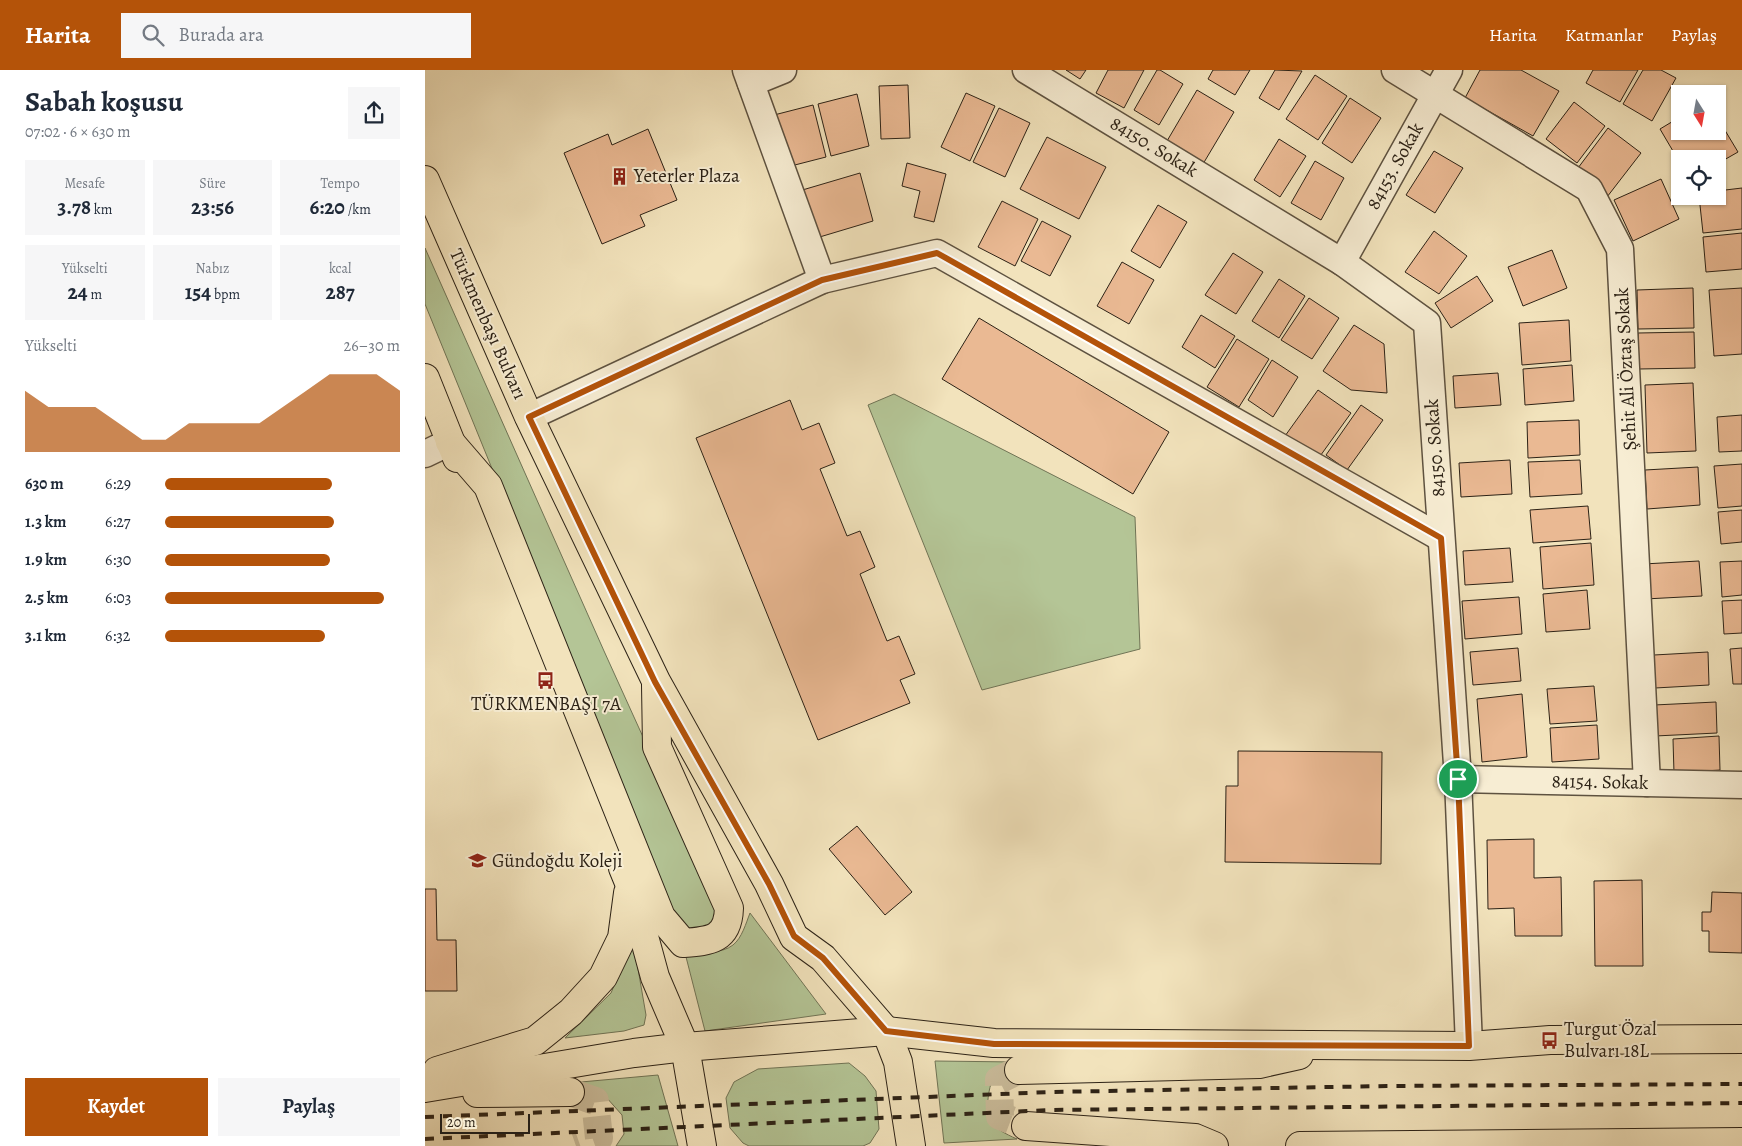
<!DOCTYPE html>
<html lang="tr">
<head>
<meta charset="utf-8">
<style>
  body { margin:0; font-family:Alegreya,serif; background:#f6f6f7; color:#1f2937; height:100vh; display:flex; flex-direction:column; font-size:19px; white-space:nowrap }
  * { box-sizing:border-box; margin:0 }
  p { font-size:16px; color:#747a83 }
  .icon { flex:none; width:28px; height:28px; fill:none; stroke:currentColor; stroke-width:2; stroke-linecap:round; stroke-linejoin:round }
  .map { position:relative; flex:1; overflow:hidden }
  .side { display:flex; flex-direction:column; background:#fff; width:425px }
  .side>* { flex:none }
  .needle { width:32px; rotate:169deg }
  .buttons { position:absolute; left:1246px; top:15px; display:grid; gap:10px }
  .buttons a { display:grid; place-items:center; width:55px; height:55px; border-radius:0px; background:#fff; box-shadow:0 1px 4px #0004; font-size:25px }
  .scale { position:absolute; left:15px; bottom:12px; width:90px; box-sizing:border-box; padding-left:5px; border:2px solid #2c2216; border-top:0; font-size:14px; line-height:18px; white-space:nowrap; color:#2c2216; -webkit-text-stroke:4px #f7edd3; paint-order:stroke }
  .pin { position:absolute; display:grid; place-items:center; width:42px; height:42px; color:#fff; margin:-21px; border:2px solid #fff; border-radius:50%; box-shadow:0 1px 5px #0007 }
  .round { display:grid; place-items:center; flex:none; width:52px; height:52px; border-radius:0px; background:#f6f6f7 }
  .summary { display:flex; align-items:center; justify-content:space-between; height:85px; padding:0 25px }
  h1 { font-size:28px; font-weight:600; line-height:38px }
  .figures { display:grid; grid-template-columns:repeat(3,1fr); gap:8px; height:85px; padding:5px 25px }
  .figures div { display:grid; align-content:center; border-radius:0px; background:#f6f6f7; text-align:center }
  .figures b { font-size:21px; font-weight:600 }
  .figures small { font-size:14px; font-weight:400 }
  .figures p { font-size:14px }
  .chart { height:140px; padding:10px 25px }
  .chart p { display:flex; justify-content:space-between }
  .chart svg { width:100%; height:90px; margin-top:5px; fill:#b45309; opacity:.7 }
  .cta { display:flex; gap:10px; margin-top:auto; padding:10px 25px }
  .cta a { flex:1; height:58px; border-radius:0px; background:#b45309; color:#fff; font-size:20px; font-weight:600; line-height:58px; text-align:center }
  .cta a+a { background:#f6f6f7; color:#1f2937 }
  ul { padding:0 25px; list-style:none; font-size:16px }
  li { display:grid; grid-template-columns:80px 60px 1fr; align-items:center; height:38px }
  li i { height:12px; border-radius:6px; background:#b45309 }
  header { display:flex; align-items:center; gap:30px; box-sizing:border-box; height:70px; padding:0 25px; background:#b45309; color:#fff }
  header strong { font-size:24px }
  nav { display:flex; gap:28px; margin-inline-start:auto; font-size:18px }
  .search { width:350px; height:45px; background:#f6f6f7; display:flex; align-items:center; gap:12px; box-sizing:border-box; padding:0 18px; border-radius:0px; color:#747a83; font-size:19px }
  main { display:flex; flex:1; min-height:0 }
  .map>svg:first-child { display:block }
</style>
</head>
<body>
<header>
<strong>Harita</strong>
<div class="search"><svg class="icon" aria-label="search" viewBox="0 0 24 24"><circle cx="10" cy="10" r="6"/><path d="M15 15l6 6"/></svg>Burada ara</div>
<nav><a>Harita</a><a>Katmanlar</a><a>Paylaş</a></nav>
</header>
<main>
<section class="side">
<div class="summary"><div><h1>Sabah koşusu</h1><p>07:02 · 6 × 630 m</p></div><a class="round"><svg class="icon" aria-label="share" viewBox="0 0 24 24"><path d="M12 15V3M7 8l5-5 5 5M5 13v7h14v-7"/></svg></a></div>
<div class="figures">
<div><p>Mesafe</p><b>3.78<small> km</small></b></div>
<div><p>Süre</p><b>23:56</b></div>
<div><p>Tempo</p><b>6:20<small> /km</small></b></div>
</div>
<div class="figures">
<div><p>Yükselti</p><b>24<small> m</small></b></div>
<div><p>Nabız</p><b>154<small> bpm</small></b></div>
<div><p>kcal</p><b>287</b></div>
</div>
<div class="chart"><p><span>Yükselti</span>26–30 m</p>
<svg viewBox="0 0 160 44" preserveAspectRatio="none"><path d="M0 44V14L10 22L20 22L30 22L40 30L50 38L60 38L70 30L80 30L90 30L100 30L110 22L120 14L130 6L140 6L150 6L160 14V44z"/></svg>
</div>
<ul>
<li><b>630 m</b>6:29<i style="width:71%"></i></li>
<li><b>1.3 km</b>6:27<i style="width:72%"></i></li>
<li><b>1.9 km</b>6:30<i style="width:70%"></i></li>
<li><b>2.5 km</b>6:03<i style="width:93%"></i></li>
<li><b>3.1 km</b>6:32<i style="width:68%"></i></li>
</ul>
<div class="cta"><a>Kaydet</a><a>Paylaş</a></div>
</section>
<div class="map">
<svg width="1317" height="1076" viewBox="0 0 1317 1076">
  <rect width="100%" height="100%" fill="#f2e3bc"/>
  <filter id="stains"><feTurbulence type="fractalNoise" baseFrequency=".004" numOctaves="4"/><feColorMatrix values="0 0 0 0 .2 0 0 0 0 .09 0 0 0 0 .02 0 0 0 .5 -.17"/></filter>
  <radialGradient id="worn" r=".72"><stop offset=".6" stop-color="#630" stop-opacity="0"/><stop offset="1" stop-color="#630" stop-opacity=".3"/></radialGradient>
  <!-- green -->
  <g fill="#b4c596" stroke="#707456">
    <path d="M 0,178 L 179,581 L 292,830 L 293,845 L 284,860 L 261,864 L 250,848 L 0,234 Z"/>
    <path d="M 469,324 L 710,447 L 715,579 L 557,620 L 443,335 Z"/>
    <path d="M 325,843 L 401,944 L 280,961 L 260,883 C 273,883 297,884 308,875 C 317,868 321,853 325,843 Z"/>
    <path d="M 208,870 L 221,945 L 219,955 L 199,961 L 140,968 L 186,923 Z"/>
    <path d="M 510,991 L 591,992 C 585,996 576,1000 571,1005 C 567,1009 565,1016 564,1022 C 559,1051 567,1058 592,1069 L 519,1073 Z"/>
    <path d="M 424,993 L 440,1006 L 451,1021 L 454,1059 L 445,1073 L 438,1076 L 324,1076 L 318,1073 L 305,1058 L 301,1028 L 309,1012 L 333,999 Z"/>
    <path d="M 233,1005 L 253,1076 L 191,1076 L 199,1064 L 197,1045 L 181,1027 L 156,1012 Z"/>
  </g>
  <!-- building -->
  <g fill="#eab993" stroke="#2c2216">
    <path d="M 641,0 L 661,0 L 655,9 Z"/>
    <path d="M 683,0 L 719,0 L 699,38 L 671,23 Z"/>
    <path d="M 732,0 L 735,0 L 758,14 L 734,55 L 709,40 Z"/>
    <path d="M 788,0 L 825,0 L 810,25 L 783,9 Z"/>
    <path d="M 850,0 L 877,1 L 854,40 L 834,28 Z"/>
    <path d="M 1055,0 L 1096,0 L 1134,21 L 1108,66 L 1040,28 Z"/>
    <path d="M 1168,0 L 1213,0 L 1195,32 L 1161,13 Z"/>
    <path d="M 1218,0 L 1236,0 L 1251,8 L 1227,51 L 1198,34 Z"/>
    <path d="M 890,5 L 922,26 L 893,70 L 861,49 Z"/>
    <path d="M 483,15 L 485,68 L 456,69 L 454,16 Z"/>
    <path d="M 772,20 L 809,42 L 778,94 L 742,71 Z"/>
    <path d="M 541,23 L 570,36 L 545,91 L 516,77 Z"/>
    <path d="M 432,24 L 444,76 L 406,86 L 393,34 Z"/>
    <path d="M 925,28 L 956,48 L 927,93 L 897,73 Z"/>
    <path d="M 1149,32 L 1180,56 L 1152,93 L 1121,69 Z"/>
    <path d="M 388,35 L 401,87 L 362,97 L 349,45 Z"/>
    <path d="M 574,38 L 605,53 L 580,107 L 548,92 Z"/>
    <path d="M 1255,47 L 1255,61 L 1292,61 L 1292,47 L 1313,82 L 1292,94 L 1292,89 L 1255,89 L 1255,93 L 1235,59 Z"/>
    <path d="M 1183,58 L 1216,83 L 1182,127 L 1150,102 Z"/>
    <path d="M 223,59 L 252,130 L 215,145 L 220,156 L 177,174 L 139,83 L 183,64 L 187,75 Z"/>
    <path d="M 622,67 L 681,97 L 654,149 L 595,119 Z"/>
    <path d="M 854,69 L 881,86 L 855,127 L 829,110 Z"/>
    <path d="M 1009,81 L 1038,98 L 1010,143 L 981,125 Z"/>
    <path d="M 890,91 L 919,108 L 896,150 L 866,133 Z"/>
    <path d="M 482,93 L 521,104 L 509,152 L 489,147 L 495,121 L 477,116 Z"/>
    <path d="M 435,103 L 448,151 L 388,169 L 374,121 Z"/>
    <path d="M 1236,109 L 1254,149 L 1208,171 L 1189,130 Z"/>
    <path d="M 1317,118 L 1317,159 L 1278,163 L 1274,126 L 1292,126 L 1292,121 Z"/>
    <path d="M 577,131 L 613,149 L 590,196 L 553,177 Z"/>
    <path d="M 733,135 L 762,152 L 735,198 L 706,181 Z"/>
    <path d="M 617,151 L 646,166 L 625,206 L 596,191 Z"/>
    <path d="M 1009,161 L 1042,186 L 1014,224 L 980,202 Z"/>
    <path d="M 1317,163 L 1317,199 L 1281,202 L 1278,167 Z"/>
    <path d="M 1127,180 L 1142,218 L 1098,236 L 1083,197 Z"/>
    <path d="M 808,183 L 838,202 L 811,244 L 780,225 Z"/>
    <path d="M 697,192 L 729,210 L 704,254 L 672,236 Z"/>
    <path d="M 1052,206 L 1068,231 L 1026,258 L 1010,233 Z"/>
    <path d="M 854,209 L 880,226 L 854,268 L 827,251 Z"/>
    <path d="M 1268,218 L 1269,258 L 1213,259 L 1212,220 Z"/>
    <path d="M 1317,218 L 1317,284 L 1289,286 L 1284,220 Z"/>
    <path d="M 884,228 L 914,248 L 887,289 L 856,270 Z"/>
    <path d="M 776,245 L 810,266 L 790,298 L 757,277 Z"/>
    <path d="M 554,248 L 744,362 L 708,424 L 517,309 Z"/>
    <path d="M 1144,250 L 1146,291 L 1097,295 L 1094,253 Z"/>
    <path d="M 929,255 L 959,274 L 962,323 L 926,320 L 898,301 Z"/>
    <path d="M 1269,262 L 1270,298 L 1214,299 L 1213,263 Z"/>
    <path d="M 812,269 L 844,289 L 814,337 L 782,317 Z"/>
    <path d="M 847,290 L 873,307 L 848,347 L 823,330 Z"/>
    <path d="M 1147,295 L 1149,331 L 1100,335 L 1098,299 Z"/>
    <path d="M 1073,303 L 1076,335 L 1030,338 L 1028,306 Z"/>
    <path d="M 1268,313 L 1271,381 L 1222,383 L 1220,315 Z"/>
    <path d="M 893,320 L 926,343 L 893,389 L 860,366 Z"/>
    <path d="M 365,330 L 377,360 L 394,353 L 410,393 L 395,399 L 422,466 L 435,461 L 450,497 L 435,504 L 462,571 L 474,566 L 490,604 L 475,610 L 485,633 L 393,670 L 271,368 Z"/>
    <path d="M 936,335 L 958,350 L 922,400 L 901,385 Z"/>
    <path d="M 1317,345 L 1317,381 L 1294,382 L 1292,347 Z"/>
    <path d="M 1154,350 L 1155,385 L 1103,388 L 1102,352 Z"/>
    <path d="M 1085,390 L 1087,424 L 1036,427 L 1034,393 Z"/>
    <path d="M 1155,390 L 1157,424 L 1105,427 L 1103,392 Z"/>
    <path d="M 1317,394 L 1317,436 L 1293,438 L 1289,396 Z"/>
    <path d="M 1273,397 L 1275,435 L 1222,439 L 1220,400 Z"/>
    <path d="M 1163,436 L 1166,469 L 1108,473 L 1105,440 Z"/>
    <path d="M 1317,440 L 1317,472 L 1296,474 L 1293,442 Z"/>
    <path d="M 1166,473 L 1169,515 L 1118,519 L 1115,477 Z"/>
    <path d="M 1085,478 L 1088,512 L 1040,515 L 1038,481 Z"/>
    <path d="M 1274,491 L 1277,526 L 1220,529 L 1218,494 Z"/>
    <path d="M 1317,491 L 1317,525 L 1297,527 L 1295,492 Z"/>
    <path d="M 1162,520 L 1165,559 L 1121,562 L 1118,524 Z"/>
    <path d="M 1094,527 L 1097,564 L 1040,569 L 1037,531 Z"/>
    <path d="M 1317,530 L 1317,563 L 1299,564 L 1297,531 Z"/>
    <path d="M 1093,578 L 1096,611 L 1048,615 L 1045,582 Z"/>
    <path d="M 1317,578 L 1317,614 L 1308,614 L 1305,579 Z"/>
    <path d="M 1283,582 L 1284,615 L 1230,618 L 1229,585 Z"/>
    <path d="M 1169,616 L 1172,651 L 1125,654 L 1122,619 Z"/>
    <path d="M 1097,624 L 1102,687 L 1057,692 L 1052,629 Z"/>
    <path d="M 1291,632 L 1292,663 L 1230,666 L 1229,635 Z"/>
    <path d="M 1172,655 L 1174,689 L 1127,692 L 1125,658 Z"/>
    <path d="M 1294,666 L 1295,700 L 1249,703 L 1248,669 Z"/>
    <path d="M 813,681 L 957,682 L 956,794 L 800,792 L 801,716 L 813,716 Z"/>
    <path d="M 432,756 L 487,822 L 460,845 L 404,779 Z"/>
    <path d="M 1109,769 L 1109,808 L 1136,807 L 1137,866 L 1090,866 L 1089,838 L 1063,839 L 1062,770 Z"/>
    <path d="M 1217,810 L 1218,896 L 1170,896 L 1169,811 Z"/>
    <path d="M 0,819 L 11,819 L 12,870 L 31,870 L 32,921 L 0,921 Z"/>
    <path d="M 1287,822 L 1317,823 L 1317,883 L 1284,882 L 1284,861 L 1277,861 L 1277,842 L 1286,842 Z"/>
  </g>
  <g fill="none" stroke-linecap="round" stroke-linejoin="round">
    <!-- primary-tunnel -->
    <g stroke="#cabc9b" stroke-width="28" stroke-dasharray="28 14" stroke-linecap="butt">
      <path d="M 594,1000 L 574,1010 L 575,1046 L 601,1056"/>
      <path d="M 145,1022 L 170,1031 L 174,1068 L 151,1076"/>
    </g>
    <defs>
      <g id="street">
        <path d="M 321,0 L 397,210"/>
        <path d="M 601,0 L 917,192 L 1002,253 L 1033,709 L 1044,976"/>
        <path d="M 970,0 L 1164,119 L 1195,179 L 1222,713"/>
        <path d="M 326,13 L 358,0"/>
        <path d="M 917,192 L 1024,0"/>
        <path d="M 104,347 L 397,210 L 512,183 L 1016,468"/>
        <path d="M 0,384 L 25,372"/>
        <path d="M 1033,709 L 1317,715"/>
      </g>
      <g id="primary">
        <path d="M 0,110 L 104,347 L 231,611 L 344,814 L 369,867 L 398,888 L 461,961 L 473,992 L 486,1076"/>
        <path d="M 0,308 L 32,388"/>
        <path d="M 25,372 L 63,416 L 236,847 L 258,873 C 285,871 303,870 304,838 L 232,677 L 231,615"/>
        <path d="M 198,798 L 205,815 L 230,907 L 260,977 L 277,1076"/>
        <path d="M 594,1000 L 834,994 L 874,985"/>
        <path d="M 12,1001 L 110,971 L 146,942 L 178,907 L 197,868 L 203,823"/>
        <path d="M 0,1018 L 209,983 L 260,977 L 461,961 L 569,973 L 1044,976 L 1125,970 L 1317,969"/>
        <path d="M 52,1023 L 145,1022"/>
        <path d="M 601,1056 L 770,1068 L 789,1076"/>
        <path d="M 875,1076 L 1317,1072"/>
      </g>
    </defs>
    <!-- street casing -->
    <use href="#street" stroke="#5e5240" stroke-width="29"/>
    <!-- primary casing -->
    <use href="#primary" stroke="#2c2216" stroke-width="30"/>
    <!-- street -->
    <use href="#street" stroke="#f7edd3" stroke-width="26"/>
    <!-- primary -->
    <use href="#primary" stroke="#f2e3bc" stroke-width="28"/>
    <!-- rail -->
    <g stroke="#2c2216" stroke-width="4" stroke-dasharray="9 9" stroke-linecap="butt">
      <path d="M 0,1047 L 626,1022 L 962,1016 L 1317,1014"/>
      <path d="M 0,1069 L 625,1040 L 1317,1033"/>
    </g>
  </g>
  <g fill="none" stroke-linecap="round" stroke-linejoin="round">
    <defs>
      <path id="route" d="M 512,183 L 1016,468 L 1033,709 L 1044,976 L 569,974 L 461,961 L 398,888 L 369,866 L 344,814 L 230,612 L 104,347 L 397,210 Z"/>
    </defs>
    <!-- route casing -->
    <use href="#route" stroke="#fff" stroke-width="10"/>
    <!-- route -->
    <use href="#route" stroke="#b45309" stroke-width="6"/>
  </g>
  <!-- icons -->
  <defs>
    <symbol id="building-bare" viewBox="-9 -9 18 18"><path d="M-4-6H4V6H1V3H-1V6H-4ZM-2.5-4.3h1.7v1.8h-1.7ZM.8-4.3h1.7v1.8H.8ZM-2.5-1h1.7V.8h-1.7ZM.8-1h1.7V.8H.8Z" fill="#8f2418" stroke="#f7edd3" stroke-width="2.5" paint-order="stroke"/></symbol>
    <symbol id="bus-bare" viewBox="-9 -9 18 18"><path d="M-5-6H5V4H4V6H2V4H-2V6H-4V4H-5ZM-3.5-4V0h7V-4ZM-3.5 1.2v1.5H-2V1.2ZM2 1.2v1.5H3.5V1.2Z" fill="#8f2418" stroke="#f7edd3" stroke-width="2.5" paint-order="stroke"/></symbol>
    <symbol id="school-bare" viewBox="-9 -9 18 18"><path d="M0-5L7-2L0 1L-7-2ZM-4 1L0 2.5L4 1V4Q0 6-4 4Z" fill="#8f2418" stroke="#f7edd3" stroke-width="2.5" paint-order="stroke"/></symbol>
  </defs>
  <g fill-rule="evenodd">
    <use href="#building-bare" x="182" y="94" width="25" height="25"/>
    <use href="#bus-bare" x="108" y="598" width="25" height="25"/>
    <use href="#school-bare" x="40" y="778" width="25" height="25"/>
    <use href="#bus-bare" x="1112" y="958" width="25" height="25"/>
  </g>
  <g text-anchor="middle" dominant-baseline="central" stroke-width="4" stroke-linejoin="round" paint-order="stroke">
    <!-- street labels -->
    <g font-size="19" fill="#2c2216" stroke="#f7edd3">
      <text transform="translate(729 77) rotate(31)">84150. Sokak</text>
      <text transform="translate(970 96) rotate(-61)">84153. Sokak</text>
      <text transform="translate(63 254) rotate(66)">Türkmenbaşı Bulvarı</text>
      <text transform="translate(1201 299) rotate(-93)">Şehit Ali Öztaş Sokak</text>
      <text transform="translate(1010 378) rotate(-94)">84150. Sokak</text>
      <text transform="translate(1175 712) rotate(1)">84154. Sokak</text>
    </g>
    <!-- poi labels -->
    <g font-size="19" fill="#2c2216" stroke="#f7edd3" text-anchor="start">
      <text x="209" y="106">Yeterler Plaza</text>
      <text x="121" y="634" text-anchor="middle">TÜRKMENBAŞI 7A</text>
      <text x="67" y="791">Gündoğdu Koleji</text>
      <text x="1139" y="959">Turgut Özal<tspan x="1139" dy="22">Bulvarı 18L</tspan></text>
    </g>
  </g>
  <rect width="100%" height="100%" filter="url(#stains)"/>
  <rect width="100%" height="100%" fill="url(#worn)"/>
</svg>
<div class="buttons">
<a><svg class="needle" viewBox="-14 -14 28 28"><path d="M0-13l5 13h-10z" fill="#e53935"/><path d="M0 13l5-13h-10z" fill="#747a83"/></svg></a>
<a><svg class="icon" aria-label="locate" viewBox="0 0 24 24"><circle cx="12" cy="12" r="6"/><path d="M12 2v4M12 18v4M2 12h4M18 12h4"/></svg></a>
</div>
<div class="scale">20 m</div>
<div class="pin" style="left:1033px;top:709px;background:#1e9e55"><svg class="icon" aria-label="arrive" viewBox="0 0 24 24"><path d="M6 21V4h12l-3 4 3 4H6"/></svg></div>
</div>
</main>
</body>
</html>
